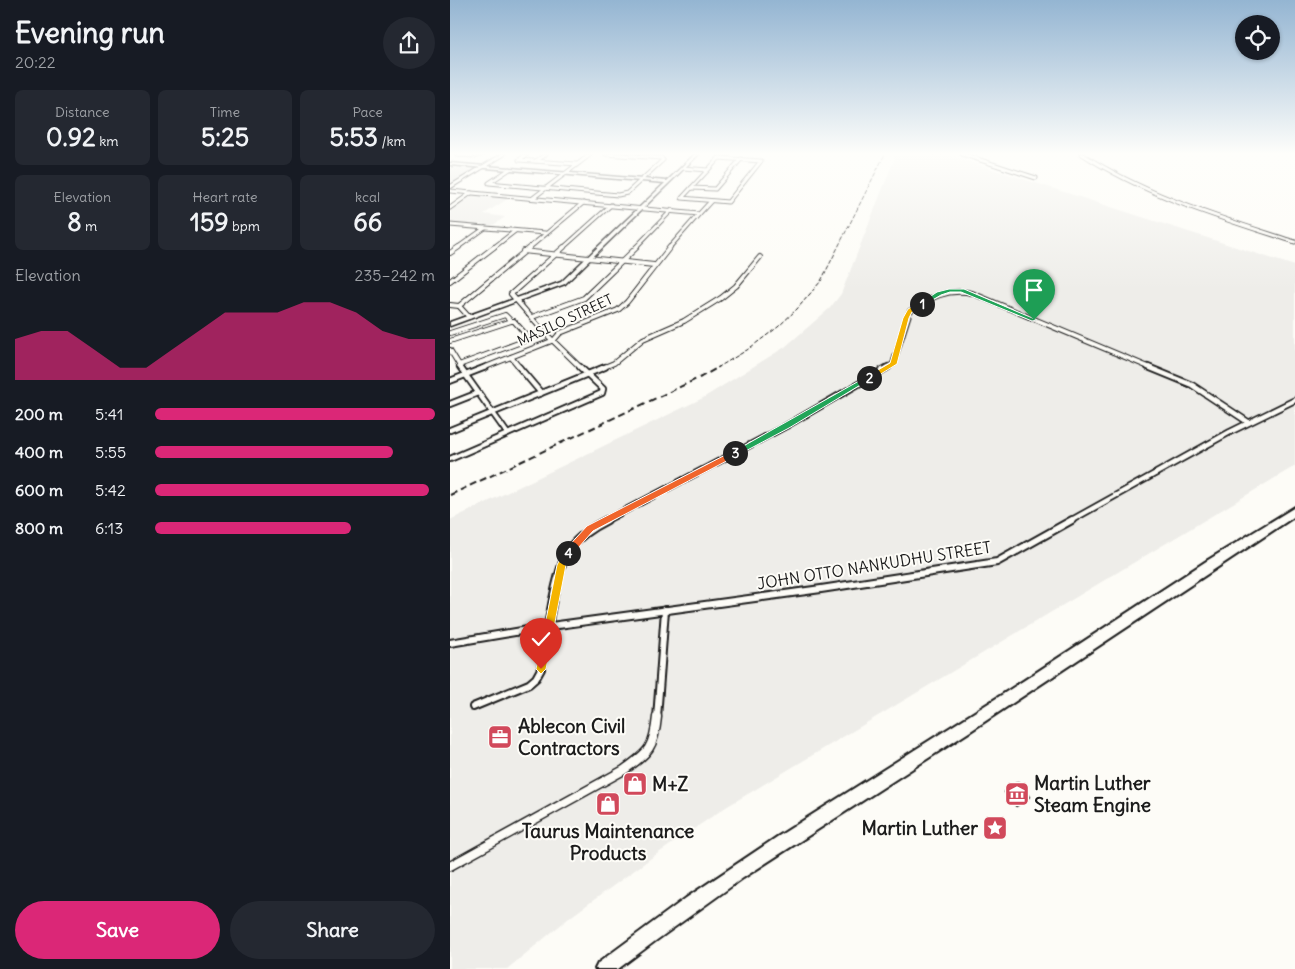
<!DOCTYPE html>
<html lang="en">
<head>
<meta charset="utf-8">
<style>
  body { margin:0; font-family:Delius,sans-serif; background:#242831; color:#f1f3f6; height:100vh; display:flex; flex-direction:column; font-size:19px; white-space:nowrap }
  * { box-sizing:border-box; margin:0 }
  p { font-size:16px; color:#9ea1a6 }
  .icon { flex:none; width:28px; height:28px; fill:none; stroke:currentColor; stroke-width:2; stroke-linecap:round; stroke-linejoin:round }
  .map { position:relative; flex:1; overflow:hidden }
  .sheet { display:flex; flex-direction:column; background:#171b24; width:450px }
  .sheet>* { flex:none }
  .tools { position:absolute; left:785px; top:15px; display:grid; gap:10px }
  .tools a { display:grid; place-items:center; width:45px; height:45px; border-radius:50%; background:#171b24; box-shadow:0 1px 4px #0004; font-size:25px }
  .pin { position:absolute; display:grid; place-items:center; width:42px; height:42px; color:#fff; margin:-51px -21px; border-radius:50% 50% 50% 0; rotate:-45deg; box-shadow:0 0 5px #0007 }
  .pin .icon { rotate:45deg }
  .km { position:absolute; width:25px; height:25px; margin:-12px; border-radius:50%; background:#222; color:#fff; font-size:14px; line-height:25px; text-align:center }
  .round { display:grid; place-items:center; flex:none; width:52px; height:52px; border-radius:26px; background:#242831 }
  .head { display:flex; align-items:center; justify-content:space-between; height:85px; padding:0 15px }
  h1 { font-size:28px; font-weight:800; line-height:38px }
  .stats { display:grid; grid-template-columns:repeat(3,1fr); gap:8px; height:85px; padding:5px 15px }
  .stats div { display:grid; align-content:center; border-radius:8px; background:#242831; text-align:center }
  .stats b { font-size:25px; font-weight:800 }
  .stats small { font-size:14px; font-weight:400 }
  .stats p { font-size:14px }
  .chart { height:140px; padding:10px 15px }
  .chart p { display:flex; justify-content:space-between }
  .chart svg { width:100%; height:90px; margin-top:5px; fill:#db2777; opacity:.7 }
  .action { display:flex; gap:10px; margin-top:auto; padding:10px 15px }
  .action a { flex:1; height:58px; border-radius:30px; background:#db2777; color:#fff; font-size:20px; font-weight:800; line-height:58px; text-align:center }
  .action a+a { background:#242831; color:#f1f3f6 }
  ul { padding:0 15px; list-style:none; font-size:16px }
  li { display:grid; grid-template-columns:80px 60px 1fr; align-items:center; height:38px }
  li i { height:12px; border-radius:6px; background:#db2777 }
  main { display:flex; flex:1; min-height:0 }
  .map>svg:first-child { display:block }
</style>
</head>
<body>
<main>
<section class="sheet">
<div class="head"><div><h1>Evening run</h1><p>20:22</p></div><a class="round"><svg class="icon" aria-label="share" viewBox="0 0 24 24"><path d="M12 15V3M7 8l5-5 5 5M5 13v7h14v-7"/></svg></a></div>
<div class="stats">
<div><p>Distance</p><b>0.92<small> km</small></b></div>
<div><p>Time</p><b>5:25</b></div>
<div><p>Pace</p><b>5:53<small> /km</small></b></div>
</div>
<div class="stats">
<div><p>Elevation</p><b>8<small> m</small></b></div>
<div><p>Heart rate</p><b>159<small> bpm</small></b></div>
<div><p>kcal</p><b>66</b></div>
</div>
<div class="chart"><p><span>Elevation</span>235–242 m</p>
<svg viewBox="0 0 160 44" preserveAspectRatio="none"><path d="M0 44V24L10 20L20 20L30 29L40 38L50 38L60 29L70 20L80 11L90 11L100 11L110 6L120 6L130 11L140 20L150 24L160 24V44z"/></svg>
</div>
<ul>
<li><b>200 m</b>5:41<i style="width:100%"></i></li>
<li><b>400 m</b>5:55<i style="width:85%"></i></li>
<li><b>600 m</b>5:42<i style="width:98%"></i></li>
<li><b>800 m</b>6:13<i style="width:70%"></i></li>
</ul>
<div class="action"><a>Save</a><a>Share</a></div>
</section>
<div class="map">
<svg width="845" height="969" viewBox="0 0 845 969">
  <rect width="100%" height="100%" fill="#fdfcf7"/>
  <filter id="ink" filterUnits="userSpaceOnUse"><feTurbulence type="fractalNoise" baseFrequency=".02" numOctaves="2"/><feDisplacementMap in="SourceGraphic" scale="10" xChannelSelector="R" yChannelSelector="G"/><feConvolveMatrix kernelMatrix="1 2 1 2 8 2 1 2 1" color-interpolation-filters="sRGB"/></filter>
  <g filter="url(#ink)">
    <!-- built -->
    <g fill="#eeede9">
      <path d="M 495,154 L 845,266 L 845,466 L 276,807 L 204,856 L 119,918 L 57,969 L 0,969 L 0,520 L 253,398 L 335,347 L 380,308 L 391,294 L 446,155 Z"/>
      <path d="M 23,195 L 59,198 L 34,214 L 55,217 L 42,226 L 20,223 L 17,226 L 0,224 L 0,211 Z"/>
    </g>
    <!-- green -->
    <path fill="#e0dfdb" stroke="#7e7e7c" d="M 4,166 L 27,168 L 0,185 L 0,169 Z"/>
    <!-- building -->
    <path fill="#cccbc8" stroke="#1c1c1c" d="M 568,781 L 580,797 L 566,807 L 554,792 Z"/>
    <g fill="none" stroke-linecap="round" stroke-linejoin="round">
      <defs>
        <g id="street-far4">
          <path d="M 77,154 L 69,160 L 127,164"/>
          <path d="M 512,154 L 586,178"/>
          <path d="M 632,154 C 698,197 771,218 845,242"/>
          <path d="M 7,155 L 27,156 L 33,154"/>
          <path d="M 269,158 L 311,161 L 278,202 L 232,198 Z"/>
          <path d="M 86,161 L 96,154"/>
          <path d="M 233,168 L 258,170"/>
          <path d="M 60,169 L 39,183 L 168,195 L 177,193 L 213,160 L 211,158 L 156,154"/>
          <path d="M 0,187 L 54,154"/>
          <path d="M 241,188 L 265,189 L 291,159"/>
          <path d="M 0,191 L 249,214 L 219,248"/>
          <path d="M 83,198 L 141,154"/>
          <path d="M 0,208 L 21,193"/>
          <path d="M 249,214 L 261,201"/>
          <path d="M 0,225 L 95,233"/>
          <path d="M 7,248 L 35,228"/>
          <path d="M 43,248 L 65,231"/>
          <path d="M 79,248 L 133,203"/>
          <path d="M 113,248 L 161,205"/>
          <path d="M 185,248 L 222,210"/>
        </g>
        <g id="street-far3">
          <path d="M 114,247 L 61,294 L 93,331 L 131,368"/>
          <path d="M 73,251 L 204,265"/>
          <path d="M 0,253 L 9,247"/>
          <path d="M 0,281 L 44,247"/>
          <path d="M 0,305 L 9,306 L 19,317"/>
          <path d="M 9,306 L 80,247"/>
          <path d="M 82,317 L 134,298 L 187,247"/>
          <path d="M 0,333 L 55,315 L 61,321"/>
          <path d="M 0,341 L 61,321 L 64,321 L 79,338"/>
          <path d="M 0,350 L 11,368"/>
          <path d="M 61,357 L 70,368"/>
          <path d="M 9,365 L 71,342 L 93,331"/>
          <path d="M 33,368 L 104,340 L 110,333 L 168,310 L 177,302 L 220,247"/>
          <path d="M 152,368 L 164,363 L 193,339 L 234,321 L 271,298 L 286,286 L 310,257"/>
          <path d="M 436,368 L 443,364 L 460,311 C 480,298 497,288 522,293 L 701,368"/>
        </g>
        <g id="street-far2">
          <path d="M 10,367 L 57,433"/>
          <path d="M 69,367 L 91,393"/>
          <path d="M 698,367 L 742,385 L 798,422"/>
          <path d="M 0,381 L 36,367"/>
          <path d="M 0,404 L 28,393"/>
          <path d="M 0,430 L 155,367"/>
          <path d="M 0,459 L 152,393 L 153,389 L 130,367"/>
          <path d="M 155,521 L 336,426 L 438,367"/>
          <path d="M 620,521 L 780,432 L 845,400"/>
        </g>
        <g id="street-far1">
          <path d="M 0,643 L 101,626 L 371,589 L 547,562 L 622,520"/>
          <path d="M 23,707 L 79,684 L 86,678 L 91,669 C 96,641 105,568 120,548 C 129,536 143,527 157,520"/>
          <path d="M 207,718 L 215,610"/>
        </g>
        <path id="street" d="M 0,866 L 174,770 C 199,752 204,748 207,717"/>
        <path id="secondary" d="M 245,154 L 249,154 L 115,284 L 0,326 L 0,322 L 111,282 L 215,183 L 0,165 L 0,163 L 217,181 Z"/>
        <path id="highway" d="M 845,507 L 845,516 L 522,730 L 293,878 L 204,942 L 168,969 L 145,969 L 148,963 L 236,898 L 327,837 L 553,694 L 758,560 Z"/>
      </defs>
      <!-- street-far4 casing -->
      <use href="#street-far4" stroke="#1c1c1c" stroke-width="5"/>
      <!-- street-far3 casing -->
      <use href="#street-far3" stroke="#1c1c1c" stroke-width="6"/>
      <!-- street-far2 casing -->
      <use href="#street-far2" stroke="#1c1c1c" stroke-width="8"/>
      <!-- street-far1 casing -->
      <use href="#street-far1" stroke="#1c1c1c" stroke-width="10"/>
      <!-- street casing -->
      <use href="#street" stroke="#1c1c1c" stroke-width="11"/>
      <!-- secondary casing -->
      <use href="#secondary" stroke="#1c1c1c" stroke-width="3"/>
      <!-- highway casing -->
      <use href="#highway" stroke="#1c1c1c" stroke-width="4"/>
      <!-- street-far4 -->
      <use href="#street-far4" stroke="#fdfcf7" stroke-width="3"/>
      <!-- street-far3 -->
      <use href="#street-far3" stroke="#fdfcf7" stroke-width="4"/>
      <!-- street-far2 -->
      <use href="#street-far2" stroke="#fdfcf7" stroke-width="4.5"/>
      <!-- street-far1 -->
      <use href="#street-far1" stroke="#fdfcf7" stroke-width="6"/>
      <!-- street -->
      <use href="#street" stroke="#fdfcf7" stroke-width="8"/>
      <!-- secondary -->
      <use href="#secondary" fill="#fdfcf7" fill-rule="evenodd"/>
      <!-- highway -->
      <use href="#highway" fill="#fdfcf7" fill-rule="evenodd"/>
      <!-- rail-far1 -->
      <path stroke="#1c1c1c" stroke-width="1" stroke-dasharray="4.5 2" stroke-linecap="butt" d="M 267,368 L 297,350 L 328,327 L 347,309 L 371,281 L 435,154"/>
      <!-- rail -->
      <path stroke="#1c1c1c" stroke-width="2" stroke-dasharray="7 4" stroke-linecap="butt" d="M 0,495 L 251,377 L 269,367"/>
    </g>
  </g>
  <!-- sky -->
  <linearGradient id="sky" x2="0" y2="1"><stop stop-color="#94b5d2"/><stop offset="0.53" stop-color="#fefefb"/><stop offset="1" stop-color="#fefefb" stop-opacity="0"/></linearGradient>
  <rect width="845" height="290" fill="url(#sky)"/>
  <!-- split-1 -->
  <path fill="#22a559" stroke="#fff" d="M 499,289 L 514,289 L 587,320 L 582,321 L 511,292 L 500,292 L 491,295 L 474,305 L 469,304 L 487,292 Z"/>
  <!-- split-2 -->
  <path fill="#f5b400" stroke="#fff" d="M 470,302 L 475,304 L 462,312 L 459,318 L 447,364 L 421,380 L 416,380 L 416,377 L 440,363 L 453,318 L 458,309 Z"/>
  <!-- split-3 -->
  <path fill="#22a559" stroke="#fff" d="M 416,377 L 422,378 L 339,428 L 288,455 L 283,455 L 281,453 Z"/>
  <!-- split-4 -->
  <path fill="#f0652b" stroke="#fff" d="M 285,450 L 289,453 L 288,455 L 143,531 L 121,556 L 114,556 L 114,551 L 137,526 Z"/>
  <!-- split-5 -->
  <path fill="#f5b400" stroke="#fff" d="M 118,550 L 122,553 L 116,565 L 96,669 L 91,674 L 86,669 L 107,565 L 114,551 Z"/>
  <!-- icons -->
  <defs>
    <symbol id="office-square" viewBox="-11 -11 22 22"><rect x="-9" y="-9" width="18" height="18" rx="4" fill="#d1495b" stroke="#fdfcf7"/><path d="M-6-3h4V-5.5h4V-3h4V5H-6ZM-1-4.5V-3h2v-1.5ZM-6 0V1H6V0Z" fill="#fff"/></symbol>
    <symbol id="shop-square" viewBox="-11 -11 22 22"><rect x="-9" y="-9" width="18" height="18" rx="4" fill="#d1495b" stroke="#fdfcf7"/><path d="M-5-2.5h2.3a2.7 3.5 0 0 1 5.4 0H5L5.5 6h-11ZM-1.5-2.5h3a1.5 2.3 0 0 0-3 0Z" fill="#fff"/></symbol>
    <symbol id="museum-square" viewBox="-11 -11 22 22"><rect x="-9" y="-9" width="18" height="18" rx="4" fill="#d1495b" stroke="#fdfcf7"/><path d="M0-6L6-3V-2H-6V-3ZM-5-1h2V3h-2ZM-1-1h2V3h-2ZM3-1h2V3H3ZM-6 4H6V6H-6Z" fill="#fff"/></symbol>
    <symbol id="sight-square" viewBox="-11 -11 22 22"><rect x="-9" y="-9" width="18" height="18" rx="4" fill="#d1495b" stroke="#fdfcf7"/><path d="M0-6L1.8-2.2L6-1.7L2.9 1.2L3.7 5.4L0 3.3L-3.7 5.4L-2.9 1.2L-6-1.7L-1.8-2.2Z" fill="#fff"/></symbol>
  </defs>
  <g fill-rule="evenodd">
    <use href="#office-square" x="36" y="723" width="28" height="28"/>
    <use href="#shop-square" x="171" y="770" width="28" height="28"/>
    <use href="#museum-square" x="553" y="780" width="28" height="28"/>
    <use href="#shop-square" x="144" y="790" width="28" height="28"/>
    <use href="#sight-square" x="531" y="814" width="28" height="28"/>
  </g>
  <g text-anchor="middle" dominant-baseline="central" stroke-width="4" stroke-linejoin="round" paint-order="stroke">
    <!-- far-street labels -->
    <g font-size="14" fill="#1c1c1c" stroke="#fdfcf7">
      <text transform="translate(115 320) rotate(-25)">MASILO STREET</text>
    </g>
    <!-- street labels -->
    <g font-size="16" fill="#1c1c1c" stroke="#fdfcf7">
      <text transform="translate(424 565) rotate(-9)">JOHN OTTO NANKUDHU STREET</text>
    </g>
    <!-- near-poi labels -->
    <g font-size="19" font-weight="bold" fill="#1c1c1c" stroke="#fdfcf7" text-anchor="start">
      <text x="68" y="726">Ablecon Civil<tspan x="68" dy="22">Contractors</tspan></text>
      <text x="584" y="783">Martin Luther<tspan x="584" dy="22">Steam Engine</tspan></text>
      <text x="202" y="784">M+Z</text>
      <text x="528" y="828" text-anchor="end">Martin Luther</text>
      <text x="158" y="831" text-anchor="middle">Taurus Maintenance<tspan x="158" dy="22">Products</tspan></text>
    </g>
  </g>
</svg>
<div class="tools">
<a><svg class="icon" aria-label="locate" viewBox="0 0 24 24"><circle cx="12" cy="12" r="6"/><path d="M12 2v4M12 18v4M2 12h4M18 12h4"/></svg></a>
</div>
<div class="pin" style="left:584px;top:320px;background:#1e9e55"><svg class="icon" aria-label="arrive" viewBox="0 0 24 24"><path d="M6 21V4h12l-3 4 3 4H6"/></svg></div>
<div class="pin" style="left:91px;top:669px;background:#d93025"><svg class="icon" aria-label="check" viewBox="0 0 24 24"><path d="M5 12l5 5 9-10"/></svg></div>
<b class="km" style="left:472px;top:304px">1</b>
<b class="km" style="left:419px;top:378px">2</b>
<b class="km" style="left:285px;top:453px">3</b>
<b class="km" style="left:118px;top:553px">4</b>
</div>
</main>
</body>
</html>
